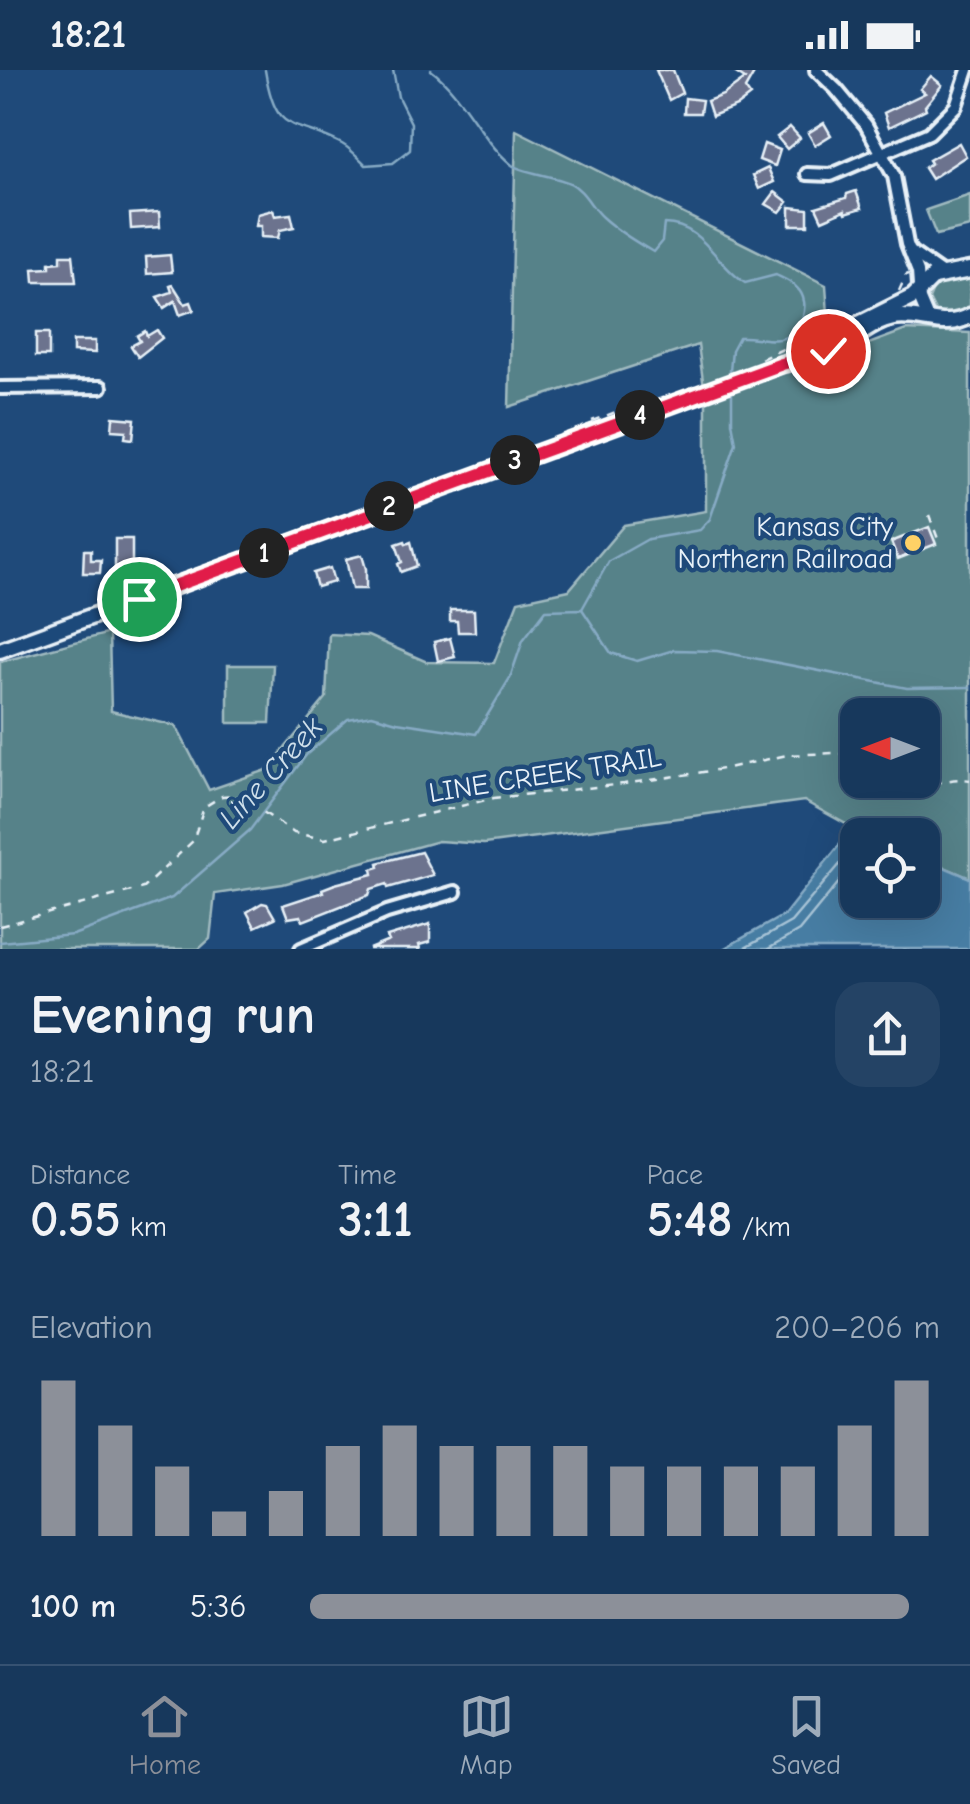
<!DOCTYPE html>
<html lang="en">
<head>
<meta charset="utf-8">
<style>
  body { margin:0; font-family:"Comic Neue",sans-serif; background:#244365; color:#f1f3f6; height:100vh; display:flex; flex-direction:column; font-size:38px; white-space:nowrap }
  * { box-sizing:border-box; margin:0 }
  p { font-size:32px; color:#9eacbb }
  .icon { flex:none; width:55px; height:55px; fill:none; stroke:currentColor; stroke-width:2; stroke-linecap:round; stroke-linejoin:round }
  .map { position:relative; height:879px; overflow:hidden }
  .details { display:flex; flex-direction:column; background:#17385c; flex:1 }
  .details>* { flex:none }
  .needle { width:65px; rotate:270deg }
  .buttons { position:absolute; left:840px; top:628px; display:grid; gap:20px }
  .buttons a { display:grid; place-items:center; width:100px; height:100px; border-radius:20px; background:#17385c; box-shadow:0 10px 40px #0002,0 0 0 2px #365272; font-size:50px }
  .pin { position:absolute; display:grid; place-items:center; width:85px; height:85px; color:#fff; margin:-42px; border:5px solid #fff; border-radius:50%; box-shadow:0 2px 10px #0007 }
  .km { position:absolute; width:50px; height:50px; margin:-25px; border-radius:50%; background:#222; color:#fff; font-size:28px; line-height:50px; text-align:center }
  .round { display:grid; place-items:center; flex:none; width:105px; height:105px; border-radius:30px; background:#244365 }
  .summary { display:flex; align-items:center; justify-content:space-between; height:170px; padding:0 30px }
  h1 { font-size:55px; font-weight:700; line-height:75px }
  .stats { display:grid; grid-template-columns:repeat(3,1fr); gap:15px; height:170px; padding:10px 30px }
  .stats div { display:grid; align-content:center }
  .stats b { font-size:50px; font-weight:700 }
  .stats small { font-size:28px; font-weight:400 }
  .stats p { font-size:28px }
  .chart { height:280px; padding:20px 30px }
  .chart p { display:flex; justify-content:space-between }
  .chart svg { width:100%; height:180px; margin-top:10px; stroke:#8c9099; stroke-width:6 }
  ul { padding:0 30px; list-style:none; font-size:32px }
  li { display:grid; grid-template-columns:160px 120px 1fr; align-items:center; height:75px }
  li i { height:25px; border-radius:12px; background:#8c9099 }
  .status { display:flex; justify-content:space-between; align-items:center; height:70px; padding:0 50px; background:#17385c; direction:ltr }
  .status svg { height:28px; fill:currentColor }
  .tabs { display:flex; justify-content:space-around; align-items:center; height:140px; border-top:2px solid #365272; background:#17385c; font-size:28px; color:#9eacbb }
  .tabs a { display:grid; justify-items:center; gap:5px }
  .tabs .active { color:#8c9099 }
  .map>svg:first-child { display:block }
</style>
</head>
<body>
<div class="status"><b>18:21</b><svg viewBox="0 0 49 12"><path d="M0 12V9h3v3zM5 12V6h3v6zM10 12V3h3v9zM15 12V0h3v12zM26 1h20v11H26zM47 4h2v5h-2z"/></svg></div>
<div class="map">
<svg width="970" height="879" viewBox="0 0 970 879">
  <rect width="100%" height="100%" fill="#1f4a7a"/>
  <filter id="ink" filterUnits="userSpaceOnUse"><feTurbulence type="fractalNoise" baseFrequency=".01" numOctaves="2"/><feDisplacementMap in="SourceGraphic" scale="20" xChannelSelector="R" yChannelSelector="G"/><feConvolveMatrix kernelMatrix="1 2 1 2 8 2 1 2 1" color-interpolation-filters="sRGB"/></filter>
  <g filter="url(#ink)">
    <!-- green -->
    <g fill="#578289" stroke="#a0bac0" stroke-width="2.5" fill-rule="evenodd">
      <path d="M 516,60 L 826,215 L 831,288 L 906,260 L 970,263 L 970,808 L 923,788 L 922,765 L 866,765 L 804,731 L 484,774 L 438,771 L 283,814 L 215,824 L 210,869 L 199,879 L 0,879 L 0,592 L 109,563 L 111,641 L 176,656 L 209,720 L 267,700 L 326,628 L 329,564 L 368,566 L 427,592 L 494,593 L 518,531 L 569,520 L 624,455 L 706,441 L 706,332 L 698,275 L 509,337 ZM 858,645 L 922,645 L 922,710 L 858,710 Z"/>
      <path d="M 970,125 L 970,157 L 936,165 L 926,140 Z"/>
      <path d="M 970,209 L 970,236 L 951,246 L 936,243 L 929,229 L 935,215 Z"/>
      <path d="M 228,595 L 273,595 L 270,653 L 228,653 Z"/>
    </g>
    <!-- water -->
    <path fill="#467da3" stroke="#87abc5" stroke-width="2.5" d="M 852,759 L 866,765 L 858,765 L 858,830 L 922,830 L 923,788 L 970,808 L 970,879 L 723,879 L 784,845 Z"/>
    <g fill="none" stroke-linecap="round" stroke-linejoin="round">
      <!-- shore -->
      <g stroke="#a7c3d6" stroke-width="2.5">
        <path d="M 743,879 L 791,852 L 858,773"/>
        <path d="M 768,879 L 799,861 L 858,789"/>
      </g>
      <!-- stream -->
      <g stroke="#87abc5" stroke-width="2.5">
        <path d="M 265,0 C 276,68 292,48 342,74 C 351,79 359,88 366,95 L 393,93 L 410,80 L 411,53 L 398,27 L 393,0"/>
        <path d="M 431,0 C 465,26 479,68 512,95 C 521,102 555,106 570,113 C 584,120 591,137 602,147 C 617,161 636,172 653,182 L 662,171 L 664,154 C 703,154 716,195 745,213 L 776,205 C 782,208 792,212 797,218 C 813,233 801,265 780,269 C 768,271 752,266 739,267 L 732,280 L 730,301"/>
        <path d="M 582,539 L 609,491 L 648,469 L 700,460 L 710,449 L 736,373 L 732,352 L 732,320"/>
        <path d="M 0,872 L 73,865 L 172,828 L 250,760 L 307,684 L 348,649 L 372,645 L 397,652 L 476,664 L 510,608 L 523,570 L 546,540 L 582,539 L 611,583 L 637,591 L 674,580 L 717,581 L 907,618 L 970,617"/>
      </g>
    </g>
    <!-- building -->
    <g fill="#6c738e" stroke="#e8f1f8" stroke-width="2.5">
      <path d="M 656,0 L 673,0 L 682,23 L 669,30 Z"/>
      <path d="M 731,0 L 756,0 L 745,19 L 750,26 L 737,36 L 712,46 L 707,31 L 723,25 L 745,9 Z"/>
      <path d="M 931,6 L 942,15 L 925,36 L 926,39 L 889,57 L 884,43 L 925,23 L 920,19 Z"/>
      <path d="M 685,28 L 702,30 L 700,43 L 684,43 Z"/>
      <path d="M 824,53 L 831,65 L 815,75 L 808,63 Z"/>
      <path d="M 790,57 L 800,68 L 787,79 L 777,67 Z"/>
      <path d="M 959,73 L 966,86 L 931,109 L 924,98 L 931,93 L 929,90 Z"/>
      <path d="M 764,74 L 780,80 L 775,96 L 759,90 Z"/>
      <path d="M 768,98 L 774,112 L 759,119 L 753,105 Z"/>
      <path d="M 856,121 L 862,138 L 846,143 L 845,140 L 822,150 L 816,137 L 846,128 L 847,124 Z"/>
      <path d="M 775,122 L 788,132 L 780,142 L 766,134 Z"/>
      <path d="M 790,137 L 808,139 L 808,155 L 790,155 Z"/>
      <path d="M 273,140 L 275,146 L 291,144 L 294,157 L 280,160 L 278,168 L 261,167 L 261,156 L 256,156 L 258,144 Z"/>
      <path d="M 159,142 L 160,157 L 131,159 L 130,144 Z"/>
      <path d="M 61,185 L 73,185 L 76,212 L 34,212 L 33,199 L 50,198 L 50,193 L 61,192 Z"/>
      <path d="M 170,185 L 172,202 L 147,204 L 146,187 Z"/>
      <path d="M 173,215 L 185,234 L 191,232 L 194,240 L 180,245 L 175,231 L 164,238 L 157,227 L 172,222 L 170,216 Z"/>
      <path d="M 157,260 L 162,268 L 138,287 L 131,276 L 140,271 L 137,266 L 145,261 L 147,266 Z"/>
      <rect x="36" y="263" width="13" height="23"/>
      <path d="M 73,271 L 95,271 L 95,283 L 73,282 Z"/>
      <path d="M 113,347 L 135,349 L 133,369 L 125,368 L 126,361 L 112,360 Z"/>
      <path d="M 929,457 L 936,474 L 898,489 L 891,472 Z"/>
      <rect x="115" y="469" width="17" height="28"/>
      <path d="M 405,471 L 406,474 L 411,472 L 417,496 L 401,502 L 398,494 L 402,492 L 396,474 Z"/>
      <path d="M 84,480 L 91,480 L 91,490 L 101,490 L 100,503 L 83,503 Z"/>
      <path d="M 362,485 L 366,499 L 366,519 L 352,519 L 346,489 Z"/>
      <path d="M 330,498 L 334,512 L 317,517 L 313,503 Z"/>
      <path d="M 450,540 L 474,540 L 475,562 L 458,562 L 457,551 L 450,551 Z"/>
      <path d="M 450,568 L 455,587 L 438,591 L 434,572 Z"/>
      <path d="M 421,782 L 433,805 L 388,818 L 387,814 L 371,819 L 369,825 L 303,851 L 301,846 L 288,848 L 283,835 L 323,822 L 322,819 L 335,814 L 373,804 L 372,799 L 379,797 L 378,793 Z"/>
      <path d="M 262,833 L 267,834 L 275,848 L 255,857 L 247,842 Z"/>
      <path d="M 430,854 L 430,872 L 419,875 L 420,879 L 369,879 L 389,871 L 387,867 Z"/>
    </g>
    <g fill="none" stroke-linecap="round" stroke-linejoin="round">
      <defs>
        <g id="street">
          <path d="M 816,0 L 836,19 L 866,55 L 894,106 L 907,174 L 918,202 L 920,230 L 928,249"/>
          <path d="M 807,104 L 831,105 L 929,63 L 956,36 L 968,0"/>
          <path d="M 911,182 L 941,203"/>
          <path d="M 0,318 L 101,317"/>
          <path d="M 301,879 L 387,842 L 455,822"/>
        </g>
        <g id="secondary">
          <path d="M 795,286 L 913,227 L 933,207 L 970,200"/>
          <path d="M 0,580 L 782,294 C 806,289 830,283 850,270 C 864,262 876,251 893,248 C 921,243 943,261 970,246"/>
        </g>
      </defs>
      <!-- street casing -->
      <use href="#street" stroke="#e8f1f8" stroke-width="18"/>
      <!-- secondary casing -->
      <use href="#secondary" stroke="#e8f1f8" stroke-width="21"/>
      <!-- path -->
      <g stroke="#e8f1f8" stroke-width="2.5" stroke-dasharray="8 8" stroke-linecap="butt">
        <path d="M 899,221 L 906,205 L 909,204"/>
        <path d="M 761,289 L 785,278"/>
        <path d="M 592,351 L 650,329"/>
        <path d="M 929,445 L 940,474"/>
        <path d="M 873,710 C 900,735 940,704 970,710"/>
        <path d="M 0,856 L 143,818 L 193,771 L 204,737 L 222,726 L 233,725 L 247,731 L 294,763 L 325,769 L 494,728 L 624,714 L 723,699 L 787,685 L 834,683 L 846,684 L 858,693"/>
      </g>
      <!-- street -->
      <use href="#street" stroke="#1f4a7a" stroke-width="10"/>
      <!-- secondary -->
      <use href="#secondary" stroke="#1f4a7a" stroke-width="14"/>
    </g>
  </g>
  <g fill="none" stroke-linecap="round" stroke-linejoin="round" filter="url(#ink)">
    <defs>
      <path id="route" d="M 139,529 L 782,294 L 828,281"/>
    </defs>
    <!-- route casing -->
    <use href="#route" stroke="#fff" stroke-width="20"/>
    <!-- route -->
    <use href="#route" stroke="#e11d48" stroke-width="12"/>
  </g>
  <!-- markers -->
  <circle fill="#ffd166" stroke="#1f4a7a" stroke-width="4" cx="913" cy="473" r="10"/>
  <g text-anchor="middle" dominant-baseline="central" stroke-width="9" stroke-linejoin="round" paint-order="stroke">
    <!-- poi labels -->
    <g font-size="28" fill="#e8f1f8" stroke="#1f4a7a" text-anchor="end">
      <text x="893" y="457">Kansas City<tspan x="893" dy="32">Northern Railroad</tspan></text>
    </g>
    <!-- street labels -->
    <g font-size="28" fill="#e8f1f8" stroke="#1f4a7a">
      <text transform="translate(545 705) rotate(-9)">LINE CREEK TRAIL</text>
    </g>
    <!-- water labels -->
    <g font-size="30" font-style="italic" fill="#d0e0eb" stroke="#1f4a7a">
      <text transform="translate(271 703) rotate(-48)">Line Creek</text>
    </g>
  </g>
</svg>
<div class="buttons">
<a><svg class="needle" viewBox="-14 -14 28 28"><path d="M0-13l5 13h-10z" fill="#e53935"/><path d="M0 13l5-13h-10z" fill="#9eacbb"/></svg></a>
<a><svg class="icon" aria-label="locate" viewBox="0 0 24 24"><circle cx="12" cy="12" r="6"/><path d="M12 2v4M12 18v4M2 12h4M18 12h4"/></svg></a>
</div>
<div class="pin" style="left:139px;top:529px;background:#1e9e55"><svg class="icon" aria-label="arrive" viewBox="0 0 24 24"><path d="M6 21V4h12l-3 4 3 4H6"/></svg></div>
<div class="pin" style="left:828px;top:281px;background:#d93025"><svg class="icon" aria-label="check" viewBox="0 0 24 24"><path d="M5 12l5 5 9-10"/></svg></div>
<b class="km" style="left:264px;top:483px">1</b>
<b class="km" style="left:389px;top:436px">2</b>
<b class="km" style="left:515px;top:390px">3</b>
<b class="km" style="left:640px;top:345px">4</b>
</div>
<section class="details">
<div class="summary"><div><h1>Evening run</h1><p>18:21</p></div><a class="round"><svg class="icon" aria-label="share" viewBox="0 0 24 24"><path d="M12 15V3M7 8l5-5 5 5M5 13v7h14v-7"/></svg></a></div>
<div class="stats">
<div><p>Distance</p><b>0.55<small> km</small></b></div>
<div><p>Time</p><b>3:11</b></div>
<div><p>Pace</p><b>5:48<small> /km</small></b></div>
</div>
<div class="chart"><p><span>Elevation</span>200–206 m</p>
<svg viewBox="0 0 160 44" preserveAspectRatio="none"><path d="M5 44V6M15 44V17M25 44V27M35 44V38M45 44V33M55 44V22M65 44V17M75 44V22M85 44V22M95 44V22M105 44V27M115 44V27M125 44V27M135 44V27M145 44V17M155 44V6"/></svg>
</div>
<ul>
<li><b>100 m</b>5:36<i style="width:95%"></i></li>
</ul>
</section>
<nav class="tabs">
<a class="active"><svg class="icon" aria-label="home" viewBox="0 0 24 24"><path d="M3 11l9-7 9 7M6 9v11h12V9"/></svg>Home</a>
<a><svg class="icon" aria-label="map" viewBox="0 0 24 24"><path d="M3 6l6-2 6 2 6-2v14l-6 2-6-2-6 2zM9 4v14M15 6v14"/></svg>Map</a>
<a><svg class="icon" aria-label="saved" viewBox="0 0 24 24"><path d="M7 4h10v16l-5-4-5 4z"/></svg>Saved</a>
</nav>
</body>
</html>
